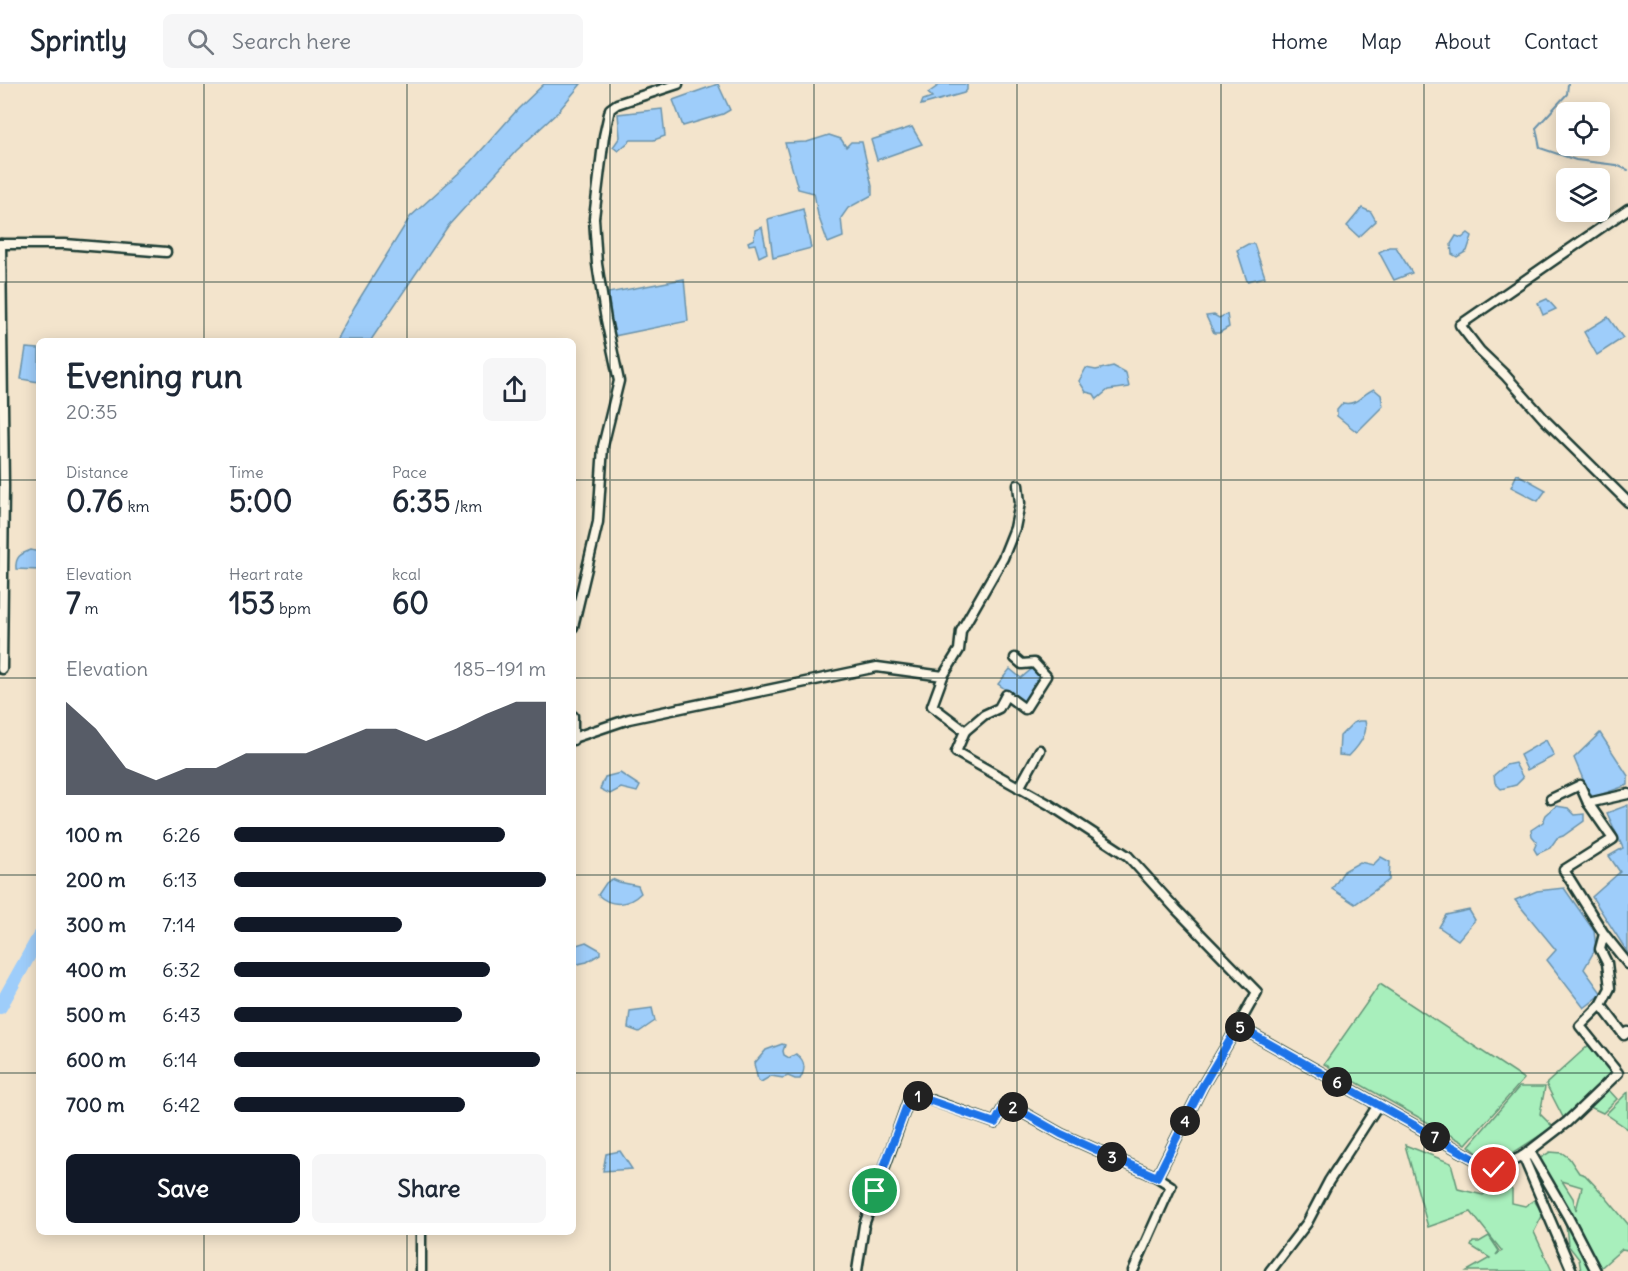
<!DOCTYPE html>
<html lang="en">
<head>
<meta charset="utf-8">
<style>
  body { margin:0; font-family:Delius,sans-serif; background:#f6f6f7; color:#1f2937; height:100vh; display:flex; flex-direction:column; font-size:22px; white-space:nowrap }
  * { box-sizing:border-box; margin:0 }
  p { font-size:20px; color:#747a83 }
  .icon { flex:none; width:33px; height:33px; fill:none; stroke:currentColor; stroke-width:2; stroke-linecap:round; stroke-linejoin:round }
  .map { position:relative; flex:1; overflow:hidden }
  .panel { position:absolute; left:36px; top:254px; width:540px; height:897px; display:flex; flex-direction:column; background:#fff; border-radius:9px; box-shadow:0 3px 15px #0003 }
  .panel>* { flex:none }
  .controls { position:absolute; left:1556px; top:18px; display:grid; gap:12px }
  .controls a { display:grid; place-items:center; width:54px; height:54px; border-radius:9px; background:#fff; box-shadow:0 3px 15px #0003; font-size:30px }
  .pin { position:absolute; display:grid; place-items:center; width:51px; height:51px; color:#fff; margin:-26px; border:3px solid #fff; border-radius:50%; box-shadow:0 2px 6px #0007 }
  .km { position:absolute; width:30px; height:30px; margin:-15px; border-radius:50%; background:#222; color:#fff; font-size:16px; line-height:30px; text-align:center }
  .round { display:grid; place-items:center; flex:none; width:63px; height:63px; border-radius:9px; background:#f6f6f7 }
  .headline { display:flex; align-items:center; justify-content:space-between; height:102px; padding:0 30px }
  h1 { font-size:33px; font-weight:700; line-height:45px }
  .stats { display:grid; grid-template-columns:repeat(3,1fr); gap:9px; height:102px; padding:6px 30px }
  .stats div { display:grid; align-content:center }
  .stats b { font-size:30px; font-weight:700 }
  .stats small { font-size:16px; font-weight:400 }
  .stats p { font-size:16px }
  .chart { height:168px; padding:12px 30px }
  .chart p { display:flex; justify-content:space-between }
  .chart svg { width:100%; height:108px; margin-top:6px; fill:#111827; opacity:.7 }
  .action { display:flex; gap:12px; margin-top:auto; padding:12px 30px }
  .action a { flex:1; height:69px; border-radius:9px; background:#111827; color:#fff; font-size:24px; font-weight:700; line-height:69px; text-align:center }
  .action a+a { background:#f6f6f7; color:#1f2937 }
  ul { padding:0 30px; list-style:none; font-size:20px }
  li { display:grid; grid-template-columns:96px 72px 1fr; align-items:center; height:45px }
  li i { height:15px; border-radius:8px; background:#111827 }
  header { display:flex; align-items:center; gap:36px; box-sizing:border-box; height:84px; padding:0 30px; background:#fff; border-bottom:2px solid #e0e1e3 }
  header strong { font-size:28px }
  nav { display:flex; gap:33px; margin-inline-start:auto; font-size:21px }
  .search { width:420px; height:54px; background:#f6f6f7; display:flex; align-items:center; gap:15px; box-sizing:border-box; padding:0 21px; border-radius:9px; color:#747a83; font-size:22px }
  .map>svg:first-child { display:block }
</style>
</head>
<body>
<header>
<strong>Sprintly</strong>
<div class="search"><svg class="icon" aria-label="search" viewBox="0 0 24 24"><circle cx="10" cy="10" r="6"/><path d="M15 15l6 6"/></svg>Search here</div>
<nav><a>Home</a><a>Map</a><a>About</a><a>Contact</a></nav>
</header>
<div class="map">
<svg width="1628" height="1187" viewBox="0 0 1628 1187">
  <rect width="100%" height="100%" fill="#f3e4cc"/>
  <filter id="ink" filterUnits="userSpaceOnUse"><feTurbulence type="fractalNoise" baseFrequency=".0167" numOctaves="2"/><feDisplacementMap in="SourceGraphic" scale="12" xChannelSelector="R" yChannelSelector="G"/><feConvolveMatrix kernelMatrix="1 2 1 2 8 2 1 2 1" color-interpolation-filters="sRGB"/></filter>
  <g filter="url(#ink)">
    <!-- green -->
    <g fill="#a8efbc" stroke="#649678" stroke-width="1.5" fill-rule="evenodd">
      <path d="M 1380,900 L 1524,995 L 1466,1060 L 1324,980 Z"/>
      <path d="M 1591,959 L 1616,988 L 1565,1037 L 1546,1000 Z"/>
      <path d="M 1519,1003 L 1545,1003 L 1540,1030 L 1553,1043 L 1493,1082 L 1469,1062 Z"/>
      <path d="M 1607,1004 L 1617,1015 L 1603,1029 L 1588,1022 Z"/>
      <path d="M 1628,1008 L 1628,1045 L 1606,1030 Z"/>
      <path d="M 1405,1061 L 1451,1079 L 1458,1105 L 1483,1111 L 1501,1097 L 1512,1106 L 1512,1119 L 1525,1122 L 1534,1116 L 1543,1130 L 1534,1148 L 1552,1187 L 1467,1187 L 1490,1174 L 1471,1162 L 1473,1158 L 1479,1158 L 1489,1152 L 1499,1167 L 1496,1171 L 1502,1167 L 1471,1128 L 1428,1143 Z"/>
      <path d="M 1550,1068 L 1562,1069 L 1569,1074 L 1579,1089 L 1585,1091 L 1603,1110 L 1628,1140 L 1628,1166 L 1622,1165 L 1597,1187 L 1581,1187 L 1579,1175 L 1568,1161 L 1566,1141 L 1559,1129 L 1554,1113 L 1550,1106 L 1539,1101 L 1532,1079 ZM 1562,1097 L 1582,1103 L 1576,1126 L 1573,1114 Z"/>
    </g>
    <!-- water -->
    <g fill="#9ecdfa" stroke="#6b93ab" stroke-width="1.5">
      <path d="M 544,0 L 581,0 L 557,29 L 516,67 L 448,142 L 371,256 L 336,256 L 355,222 L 410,133 L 471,78 L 518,25 Z"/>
      <path d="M 718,0 L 730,26 L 723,30 L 683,42 L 673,16 Z"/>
      <path d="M 941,0 L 967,0 L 967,6 L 964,9 L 921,21 L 923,16 L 932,13 L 928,9 Z"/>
      <path d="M 662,25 L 665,52 L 654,56 L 631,56 L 618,67 L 613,63 L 620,53 L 618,30 Z"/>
      <path d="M 912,43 L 922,60 L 877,76 L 871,56 Z"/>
      <path d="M 829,51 L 841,55 L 846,63 L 851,58 L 862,58 L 872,102 L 872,111 L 848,124 L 841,134 L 843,153 L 828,159 L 818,131 L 814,109 L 798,105 L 785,59 L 807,58 Z"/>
      <path d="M 1362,124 L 1371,128 L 1376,137 L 1359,153 L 1347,142 Z"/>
      <path d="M 803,125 L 811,164 L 773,174 L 768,135 Z"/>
      <path d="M 762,143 L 767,169 L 759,173 L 755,160 L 749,161 L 748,158 L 754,155 L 755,146 Z"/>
      <path d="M 1468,149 L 1472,152 L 1467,167 L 1457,173 L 1452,170 L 1451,160 L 1456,152 L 1462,154 Z"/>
      <path d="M 1248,160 L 1254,160 L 1265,193 L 1247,197 L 1237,166 Z"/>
      <path d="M 1389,163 L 1396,163 L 1412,189 L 1394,196 L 1379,168 Z"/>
      <path d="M 684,195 L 688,237 L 614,252 L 608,209 Z"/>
      <path d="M 1547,215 L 1556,225 L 1543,231 L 1538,219 Z"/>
      <path d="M 1227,230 L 1229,243 L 1219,249 L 1214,249 L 1206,232 L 1214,231 L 1219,234 Z"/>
      <path d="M 1608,233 L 1623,254 L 1597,271 L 1584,248 Z"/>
      <path d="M 26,264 L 39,265 L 39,298 L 21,295 Z"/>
      <path d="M 1113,282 L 1126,289 L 1129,303 L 1108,306 L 1097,315 L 1094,310 L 1086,308 L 1079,297 L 1086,284 L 1096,286 Z"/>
      <path d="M 1374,305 L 1381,311 L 1383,322 L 1357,348 L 1337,332 L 1337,326 L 1343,319 C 1357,322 1362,310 1374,305 Z"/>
      <path d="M 1517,390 L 1546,406 L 1538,417 L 1511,403 Z"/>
      <path d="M 31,466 L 39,468 L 39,486 L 16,485 C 15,473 20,470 31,466 Z"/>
      <path d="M 1033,584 L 1043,592 L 1025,619 L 998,600 L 1010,585 L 1021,594 Z"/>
      <path d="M 1359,637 L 1365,637 C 1369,650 1358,663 1349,672 L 1339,671 L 1340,652 L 1353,639 Z"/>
      <path d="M 1600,649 L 1628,692 L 1628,701 L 1591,714 L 1574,674 Z"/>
      <path d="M 1546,656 L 1554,672 L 1527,686 L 1520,671 Z"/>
      <path d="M 1515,679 L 1523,694 L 1516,701 L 1501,705 L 1495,699 L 1494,691 L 1506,681 Z"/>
      <path d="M 620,689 L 640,702 L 637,708 L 621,704 L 610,710 L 600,705 L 605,693 Z"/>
      <path d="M 1628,721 L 1628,869 L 1592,813 L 1620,788 L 1609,772 L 1623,764 L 1607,729 Z"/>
      <path d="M 1556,722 L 1568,724 L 1575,731 L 1584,730 L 1584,737 L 1563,752 L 1557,754 L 1550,764 L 1537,770 L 1534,765 L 1537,758 L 1532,752 L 1531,746 L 1543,738 L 1546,731 Z"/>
      <path d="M 1381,773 L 1390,778 L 1389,796 L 1355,820 L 1332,805 L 1344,787 L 1360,778 L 1373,781 Z"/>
      <path d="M 612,795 L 619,798 L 638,802 L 641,809 C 628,822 611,823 598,811 L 606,799 Z"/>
      <path d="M 1564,804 L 1594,847 L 1596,864 L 1584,885 L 1602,910 L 1584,924 L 1547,876 L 1556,866 L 1515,816 L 1537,807 Z"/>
      <path d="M 1469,826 L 1475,836 L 1458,856 L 1439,843 L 1446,831 Z"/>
      <path d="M 586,858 L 600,866 L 600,870 L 587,878 L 573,881 L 573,862 Z"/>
      <path d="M 652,924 L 655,937 L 639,948 L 628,944 L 630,927 Z"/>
      <path d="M 782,960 L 785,961 L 783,967 L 784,971 L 789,974 L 796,970 C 806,977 806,985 800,995 L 795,995 L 788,992 L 783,994 L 771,992 L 761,998 L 758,996 L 754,980 L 766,966 Z"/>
      <path d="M 620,1067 L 632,1085 L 603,1087 L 606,1070 Z"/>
    </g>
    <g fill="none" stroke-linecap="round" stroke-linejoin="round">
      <!-- stream -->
      <path stroke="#6b93ab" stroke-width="2" d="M 1568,0 L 1567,10 L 1536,44 L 1540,64 L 1576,76 L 1616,81 L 1628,86"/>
      <!-- river -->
      <path stroke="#9ecdfa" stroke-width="14" d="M 0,923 L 39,853"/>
      <defs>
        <g id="minor">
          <path d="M 1628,125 L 1460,241 L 1480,267 L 1505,291 L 1545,336 L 1628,418"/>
          <path d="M 0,160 L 65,160 L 166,168"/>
          <path d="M 1,160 L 4,402 L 2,585"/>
          <path d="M 573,543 L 598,438 L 603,362 L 619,297 L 606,236 L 597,180 L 594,134 L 604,52 L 610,25 L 617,20 L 678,0"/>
          <path d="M 943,592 L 959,566 L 961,547 L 1003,474 L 1015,444 L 1020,419 L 1018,401"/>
          <path d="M 573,632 L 573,654"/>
          <path d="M 965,647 L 984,631 L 999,624 L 1006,611 L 1025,625 L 1046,592 L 1034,579 L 1022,580 L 1015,574"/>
          <path d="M 573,656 L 573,654 L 629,635 L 877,583 L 943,592 L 932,622 L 965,647 L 956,668 L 1050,721 L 1128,772 L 1176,825 L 1257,908 L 1238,942 L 1494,1086 L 1523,1072 L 1572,1187"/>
          <path d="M 1019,704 L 1040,666"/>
          <path d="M 1628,710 L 1588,719 L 1613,755 L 1564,786 L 1604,850 L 1628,880"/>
          <path d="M 1551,715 L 1580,701 L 1588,719"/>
          <path d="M 1601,921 L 1610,904 L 1607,879 L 1600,865 L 1604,850"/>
          <path d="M 1523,1072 L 1567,1038 L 1618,989 L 1580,942 L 1601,921 L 1624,951 L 1628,948"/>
          <path d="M 1523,1072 L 1532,1071 L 1567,1131 L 1596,1187"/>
          <path d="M 421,1148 L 421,1187"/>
          <path d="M 857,1187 L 864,1141 L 911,1009 L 995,1039 L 1006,1019 L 1061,1050 L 1157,1093 L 1202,1003 L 1238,942"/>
          <path d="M 1133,1187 L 1171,1102 L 1157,1093"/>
          <path d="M 1270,1187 L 1307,1139 L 1329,1097 L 1378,1021"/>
        </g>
      </defs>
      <!-- minor casing -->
      <use href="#minor" stroke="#1f3d34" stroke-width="13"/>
      <!-- minor -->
      <use href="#minor" stroke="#fcf5e5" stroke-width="8"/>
    </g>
  </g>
  <g fill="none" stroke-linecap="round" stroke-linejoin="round" filter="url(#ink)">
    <defs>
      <path id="route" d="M 875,1107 L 911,1010 L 995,1039 L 1006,1019 L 1061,1050 L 1157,1093 L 1202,1003 L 1238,942 L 1494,1086"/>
    </defs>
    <!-- route casing -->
    <use href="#route" stroke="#fff" stroke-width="12"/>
    <!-- route -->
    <use href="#route" stroke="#1a73e8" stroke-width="8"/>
  </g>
  <!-- grid -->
  <path fill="none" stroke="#1f3d34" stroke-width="1.5" stroke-opacity="0.55" d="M 204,0 L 204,256M 407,0 L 407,256M 610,0 L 610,1187M 814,0 L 814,1187M 1017,0 L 1017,1187M 1221,0 L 1221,1187M 1424,0 L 1424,1187M 0,198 L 1628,198M 0,396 L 39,396M 573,396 L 1628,396M 0,594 L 39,594M 573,594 L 1628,594M 0,791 L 39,791M 573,791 L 1628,791M 0,989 L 39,989M 573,989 L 1628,989M 204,1148 L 204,1187M 407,1148 L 407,1187"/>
</svg>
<div class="controls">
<a><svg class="icon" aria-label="locate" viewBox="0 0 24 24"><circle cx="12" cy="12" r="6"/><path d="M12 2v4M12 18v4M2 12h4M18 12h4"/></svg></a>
<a><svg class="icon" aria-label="layers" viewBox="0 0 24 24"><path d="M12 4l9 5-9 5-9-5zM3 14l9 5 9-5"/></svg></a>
</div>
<div class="pin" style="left:875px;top:1107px;background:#1e9e55"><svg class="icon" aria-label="arrive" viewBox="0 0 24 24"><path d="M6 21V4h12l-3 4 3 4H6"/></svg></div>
<div class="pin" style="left:1494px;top:1086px;background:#d93025"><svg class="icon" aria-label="check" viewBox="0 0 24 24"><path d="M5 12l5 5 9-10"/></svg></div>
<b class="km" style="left:918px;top:1012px">1</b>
<b class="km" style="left:1013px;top:1023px">2</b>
<b class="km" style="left:1112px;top:1073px">3</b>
<b class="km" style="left:1185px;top:1037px">4</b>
<b class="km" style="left:1240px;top:943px">5</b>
<b class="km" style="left:1337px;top:998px">6</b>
<b class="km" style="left:1435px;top:1053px">7</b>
<section class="panel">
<div class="headline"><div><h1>Evening run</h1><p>20:35</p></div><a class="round"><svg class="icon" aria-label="share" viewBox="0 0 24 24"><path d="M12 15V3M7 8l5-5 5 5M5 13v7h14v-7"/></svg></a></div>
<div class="stats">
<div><p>Distance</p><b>0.76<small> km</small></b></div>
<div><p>Time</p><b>5:00</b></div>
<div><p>Pace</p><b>6:35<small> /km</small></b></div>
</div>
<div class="stats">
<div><p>Elevation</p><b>7<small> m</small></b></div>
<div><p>Heart rate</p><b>153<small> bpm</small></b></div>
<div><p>kcal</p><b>60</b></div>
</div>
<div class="chart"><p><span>Elevation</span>185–191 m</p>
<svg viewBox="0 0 160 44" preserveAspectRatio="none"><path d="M0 44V6L10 17L20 33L30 38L40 33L50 33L60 27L70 27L80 27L90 22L100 17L110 17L120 22L130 17L140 11L150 6L160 6V44z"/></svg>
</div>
<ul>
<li><b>100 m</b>6:26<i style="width:87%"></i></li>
<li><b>200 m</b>6:13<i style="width:100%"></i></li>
<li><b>300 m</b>7:14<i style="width:54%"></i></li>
<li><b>400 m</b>6:32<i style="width:82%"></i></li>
<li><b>500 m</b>6:43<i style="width:73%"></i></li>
<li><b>600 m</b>6:14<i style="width:98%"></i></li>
<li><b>700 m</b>6:42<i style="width:74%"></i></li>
</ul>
<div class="action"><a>Save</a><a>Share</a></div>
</section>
</div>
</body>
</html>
